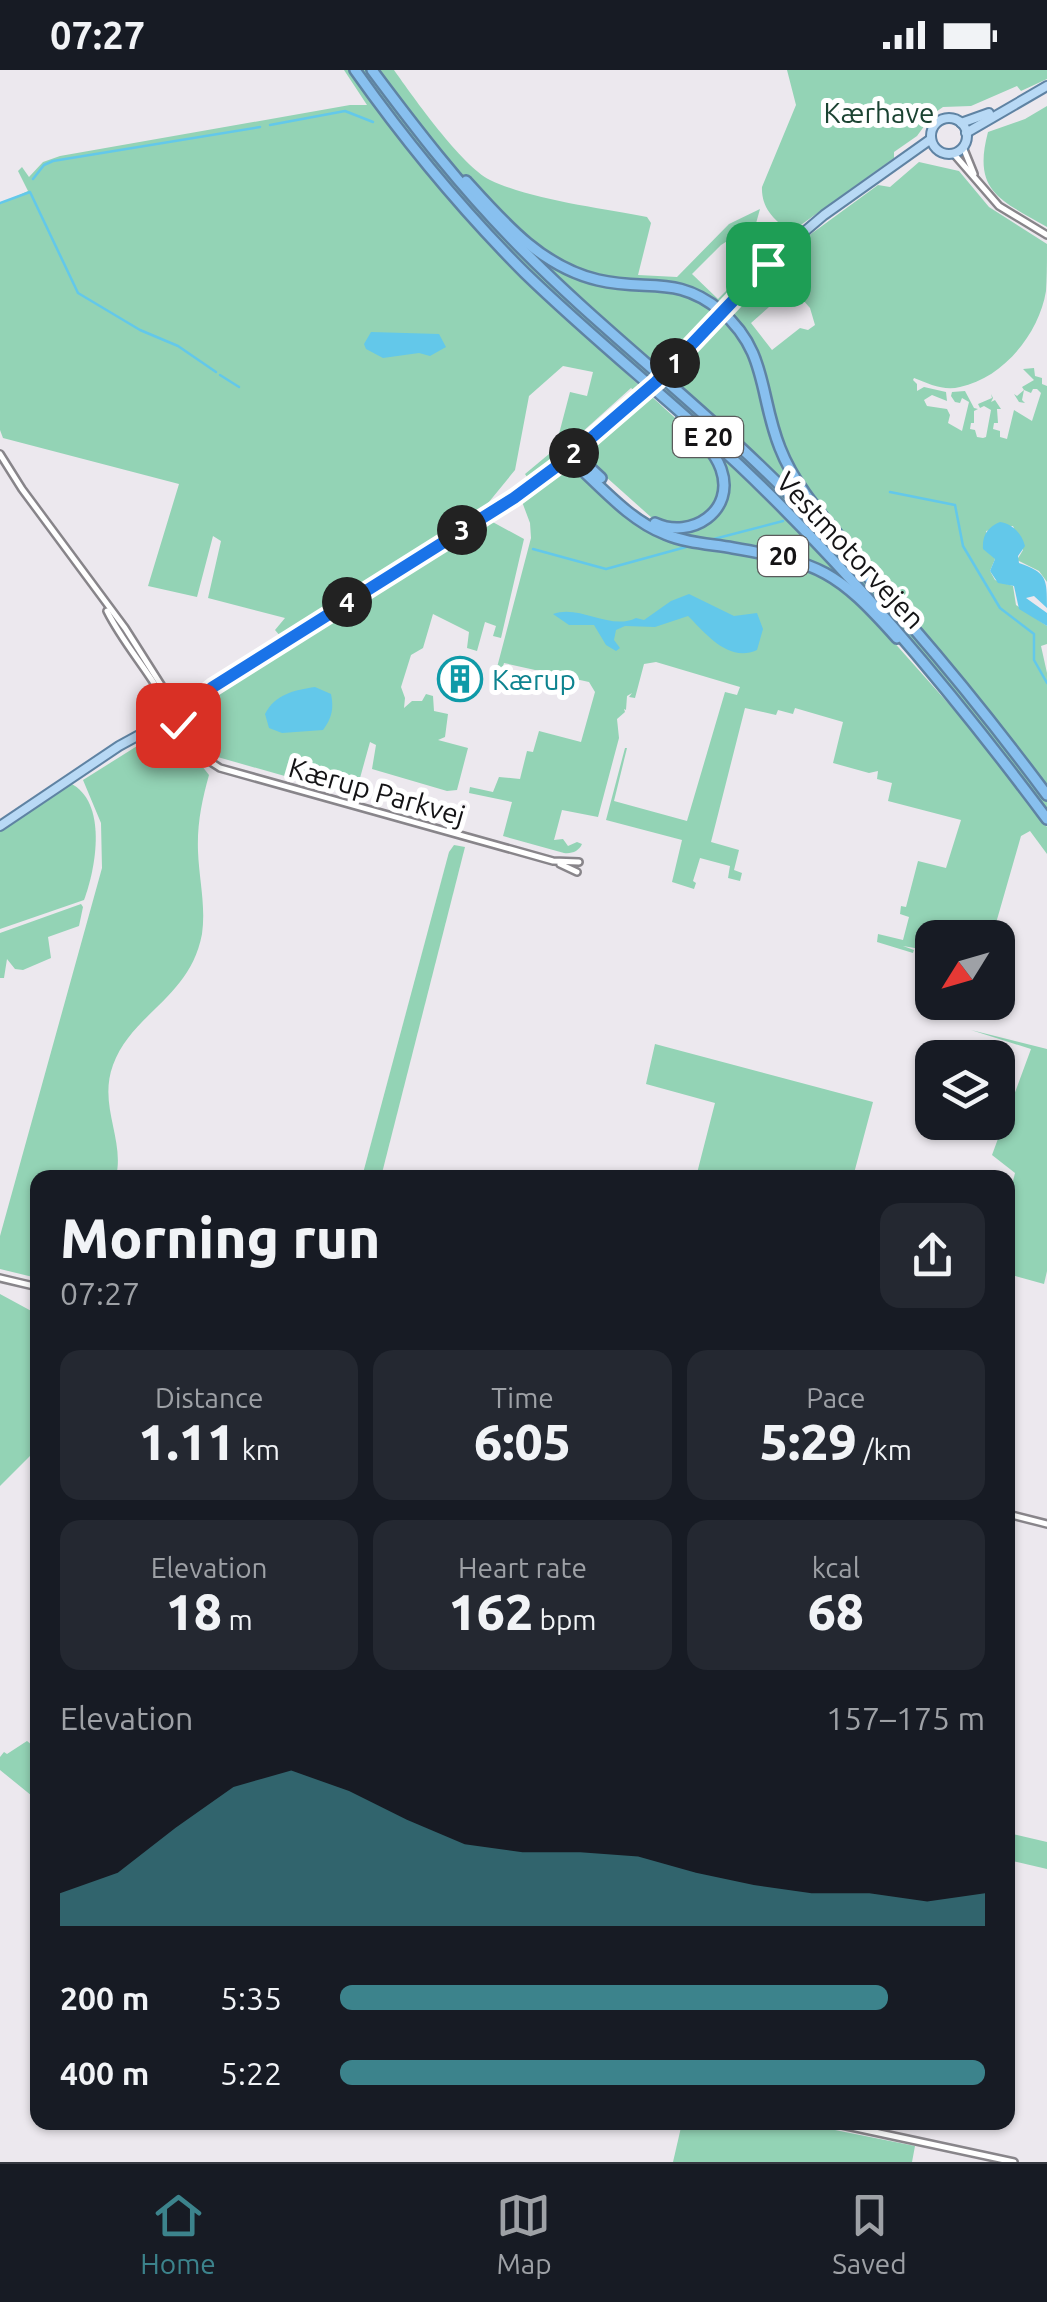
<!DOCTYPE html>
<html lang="en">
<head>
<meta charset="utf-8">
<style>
  body { margin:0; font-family:Ubuntu,sans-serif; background:#242831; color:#f1f3f6; height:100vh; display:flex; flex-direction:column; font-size:38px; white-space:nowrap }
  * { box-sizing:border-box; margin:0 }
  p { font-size:32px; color:#9ea1a6 }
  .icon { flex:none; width:55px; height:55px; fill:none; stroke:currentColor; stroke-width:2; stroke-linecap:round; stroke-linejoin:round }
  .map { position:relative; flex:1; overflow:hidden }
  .details { position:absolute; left:30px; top:1100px; width:985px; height:960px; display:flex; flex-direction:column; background:#171b24; border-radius:20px; box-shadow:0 2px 8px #0004 }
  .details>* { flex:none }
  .needle { width:65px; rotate:233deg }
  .tools { position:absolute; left:915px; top:850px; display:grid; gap:20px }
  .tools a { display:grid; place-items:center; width:100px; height:100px; border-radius:20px; background:#171b24; box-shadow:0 2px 8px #0004; font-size:50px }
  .pin { position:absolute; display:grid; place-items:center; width:85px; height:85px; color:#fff; margin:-42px; border-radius:20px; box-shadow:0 5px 15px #0006 }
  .km { position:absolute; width:50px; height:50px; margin:-25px; border-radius:50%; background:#222; color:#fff; font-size:28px; line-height:50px; text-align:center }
  .round { display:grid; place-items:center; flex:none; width:105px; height:105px; border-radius:20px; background:#242831 }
  .overview { display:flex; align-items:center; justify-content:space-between; height:170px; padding:0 30px }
  h1 { font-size:55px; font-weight:800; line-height:75px }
  .metrics { display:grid; grid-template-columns:repeat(3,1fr); gap:15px; height:170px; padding:10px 30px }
  .metrics div { display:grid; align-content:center; border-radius:20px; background:#242831; text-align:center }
  .metrics b { font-size:50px; font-weight:800 }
  .metrics small { font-size:28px; font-weight:400 }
  .metrics p { font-size:28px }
  .chart { height:280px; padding:20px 30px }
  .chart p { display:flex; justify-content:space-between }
  .chart svg { width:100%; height:180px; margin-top:10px; fill:#3c838c; opacity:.7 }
  ul { padding:0 30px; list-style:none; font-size:32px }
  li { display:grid; grid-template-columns:160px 120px 1fr; align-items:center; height:75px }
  li i { height:25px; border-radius:12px; background:#3c838c }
  .status { display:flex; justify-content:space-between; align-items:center; height:70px; padding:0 50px; background:#171b24; direction:ltr }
  .status svg { height:28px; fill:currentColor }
  .tabs { display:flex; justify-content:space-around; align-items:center; height:140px; border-top:2px solid #363941; background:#171b24; font-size:28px; color:#9ea1a6 }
  .tabs a { display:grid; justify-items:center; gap:5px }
  .tabs .selected { color:#3c838c }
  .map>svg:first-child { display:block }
</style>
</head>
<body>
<div class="status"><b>07:27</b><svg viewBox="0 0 49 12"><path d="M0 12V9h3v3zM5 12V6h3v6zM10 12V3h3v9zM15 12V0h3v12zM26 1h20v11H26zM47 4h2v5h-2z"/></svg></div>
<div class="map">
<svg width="1047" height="2092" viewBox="0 0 1047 2092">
  <rect width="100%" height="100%" fill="#ece8ee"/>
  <!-- green -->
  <g fill="#93d3b5" fill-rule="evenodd">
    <path d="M 344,0 L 349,0 C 431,121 535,219 642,318 L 637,323 L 631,318 L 529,410 L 525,404 L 555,379 L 570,322 L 587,326 L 593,302 L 563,296 L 529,326 L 515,400 L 484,438 L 281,567 L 275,560 L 285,548 L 208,528 L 221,471 L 213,466 L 197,527 L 148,516 L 179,414 L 3,368 L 0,360 L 0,134 L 28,121 L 18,101 L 22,97 L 29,107 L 43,92 L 60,86 L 350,35 L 367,35 Z"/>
    <path d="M 358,0 L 368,0 L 447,103 L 656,306 L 650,311 L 537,210 L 469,141 Z"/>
    <path d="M 379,0 L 394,0 C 413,27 462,96 490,110 C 532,130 600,138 647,147 L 651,153 L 638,205 L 677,207 L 729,154 L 760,139 L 750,175 L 737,165 L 721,175 L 692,204 L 718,229 L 753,194 L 742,185 L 745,181 L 758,192 L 718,233 C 674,200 634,219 586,203 C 513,179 424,62 379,0 Z"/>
    <path d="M 787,0 L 1047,0 L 1047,9 L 1021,21 L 1017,16 L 971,36 L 943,37 L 933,44 L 917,66 L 894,82 L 894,88 L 791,162 C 775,151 761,138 762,117 L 796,35 Z"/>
    <path d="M 1047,36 L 1047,157 C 1001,130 972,122 988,62 L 1025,49 Z"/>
    <path d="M 919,92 L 959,101 L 989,137 L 1047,174 C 1047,189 1047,206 1046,221 C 1039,264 1003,308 960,317 C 944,321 929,314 914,308 L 913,310 L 917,314 L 917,321 L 924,317 L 946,322 L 947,331 L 932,325 L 924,330 L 927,336 L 947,339 L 950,345 L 948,353 L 962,361 L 969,332 L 962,328 L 960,333 L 955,332 L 951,326 L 952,322 L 965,321 L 974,338 L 978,339 L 974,341 L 974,353 L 971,353 L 970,359 L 975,360 L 977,367 L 983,368 L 986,367 L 991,340 L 984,336 L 980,338 L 978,334 L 992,328 L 991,324 L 993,328 L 991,332 L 995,330 L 1001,339 L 997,339 L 998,353 L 994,353 L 993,359 L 1000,361 L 1000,367 L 1007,369 L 1014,340 L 1032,351 L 1041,323 L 1037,319 L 1033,319 L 1031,323 L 1024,320 L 1022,330 L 1025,333 L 1019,332 L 1014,324 L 1017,326 L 1024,320 L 1022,317 L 1034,310 L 1023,299 L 1034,298 L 1035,306 L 1042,308 L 1042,314 L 1047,316 L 1047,512 L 1039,501 L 1017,490 L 1023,480 L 1013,456 L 986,461 L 995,489 L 990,501 L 995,510 L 1013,516 L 1016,535 L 1047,556 L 1047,574 L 1041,576 L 1047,603 L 1047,718 L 970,618 L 807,420 L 779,368 L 760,284 L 732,243 L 771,199 L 793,219 L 775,195 L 796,175 L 878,115 L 890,117 ZM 778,223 L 792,223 L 803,234 L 803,230 L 810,238 L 815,255 L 808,260 L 800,258 L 772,280 L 751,253 L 769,237 L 768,231 Z"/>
    <path d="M 522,174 C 536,183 553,198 570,202 C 621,216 668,206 713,240 L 713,243 L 662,300 Z"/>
    <path d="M 724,250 L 750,279 L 768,349 L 823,451 L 669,307 Z"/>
    <path d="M 663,312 C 806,438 932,578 1047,730 L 1047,744 C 972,644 895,547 807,458 C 759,409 707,364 657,318 Z"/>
    <path d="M 650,325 C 680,354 759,411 697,449 C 684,458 667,455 652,448 L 586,389 L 586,381 Z"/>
    <path d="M 699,364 L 856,520 C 803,482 730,490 671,464 C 635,447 608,419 579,392 L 639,445 L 670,461 L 717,442 L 725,403 Z"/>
    <path d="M 571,396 L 641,455 L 811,498 L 852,525 L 971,659 L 1033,738 L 1047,757 L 1047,784 L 1030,761 L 1021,766 L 992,867 L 932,868 L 932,881 L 903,876 L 914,880 L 913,883 L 877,872 L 878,864 L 903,870 L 909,847 L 900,844 L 901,836 L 906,837 L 918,791 L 946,798 L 961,750 L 888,731 L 892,713 L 877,709 L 878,701 L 869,703 L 833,693 L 843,652 L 795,638 L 793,644 L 778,640 L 776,645 L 745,638 L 711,772 L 739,780 L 734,800 L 742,803 L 740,811 L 728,808 L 730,796 L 700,788 L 693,811 L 696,813 L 694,819 L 672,812 L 682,770 L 606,750 L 625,678 L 627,678 L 614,731 L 687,751 L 725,622 L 737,625 L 740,617 L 656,592 L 644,594 L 635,628 L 629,627 L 632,623 L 627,626 L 626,640 L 624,639 L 625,642 L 617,649 L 619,668 L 598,747 L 562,740 L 554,770 L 563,769 L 568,776 L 577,772 L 582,774 C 579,781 572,784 564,783 L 503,766 L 512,732 L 469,723 L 470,717 L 493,722 L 499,707 L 520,709 L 527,681 L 533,682 L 539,661 L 581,672 L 595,622 L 589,612 L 504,593 L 501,604 L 495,605 L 531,468 L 530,453 L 521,429 Z"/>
    <path d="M 489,450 L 524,469 L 501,568 L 493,566 L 496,556 L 485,552 L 477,581 L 467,578 L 469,562 L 433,544 L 423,578 L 411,585 L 401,617 L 405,628 L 404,638 L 412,631 L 422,631 L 426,624 L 433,626 L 434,641 L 448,644 L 445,667 L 438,670 L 468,678 L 457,720 L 447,721 L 372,699 L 376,675 L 370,672 L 355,726 L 214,686 L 194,660 L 193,644 L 219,621 Z"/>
    <path d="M 161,661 L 180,668 L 209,705 C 202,730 197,754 198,781 C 199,809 206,836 202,864 C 190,928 132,943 113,995 C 98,1036 125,1069 116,1107 L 38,1108 L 37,1208 L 0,1199 L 0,1166 L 102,798 L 101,753 L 83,710 Z"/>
    <path d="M 70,713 C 108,732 96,798 84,830 L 0,859 L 0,762 Z"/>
    <path d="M 454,775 L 465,777 L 381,1107 L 362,1107 L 449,782 Z"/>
    <path d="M 81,834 L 83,837 L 79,856 L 48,867 L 51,888 L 23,900 L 15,899 L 7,889 L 4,908 L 0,908 L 0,863 Z"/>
    <path d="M 971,960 L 1047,979 L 1047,1201 L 1044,1214 L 1008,1204 L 1008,1131 L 1015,1103 L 992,1085 L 1031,979 Z"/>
    <path d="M 655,974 L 873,1032 L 853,1107 L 696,1107 L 715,1033 L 646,1014 Z"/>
    <path d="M 0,1224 L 35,1243 L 38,1235 L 37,1379 L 0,1416 Z"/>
    <path d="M 27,1671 L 37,1679 L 37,1730 L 0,1700 L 0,1687 L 4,1682 L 7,1684 Z"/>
    <path d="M 1008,1763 L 1047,1772 L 1047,1799 L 1008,1790 Z"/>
    <path d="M 682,2053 L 800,2053 L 915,2076 L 912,2092 L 673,2092 Z"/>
  </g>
  <!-- water -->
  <g fill="#63c8ea">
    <path d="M 371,262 L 439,264 L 446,277 L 430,286 L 419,283 L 383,288 L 366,279 L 364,274 Z"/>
    <path d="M 1000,452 C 1013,454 1022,464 1025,476 L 1018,486 L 1019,493 C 1047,503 1047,508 1047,538 L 1034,526 L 1026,528 L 1047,543 L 1047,556 L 1019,539 L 1014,516 L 998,513 L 990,501 L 995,489 L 983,479 C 982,465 988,457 1000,452 Z"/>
    <path d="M 689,524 L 734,546 L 757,543 L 763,559 L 757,580 C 729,593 706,564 688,546 L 655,557 L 625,556 L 616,560 L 614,570 L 620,578 L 616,581 L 606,575 L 594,555 L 569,555 L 553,544 C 580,534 610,561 636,548 L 644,550 L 671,531 Z"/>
    <path d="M 315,617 L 331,624 C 334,638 332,648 323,660 L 282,663 L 269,658 L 265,644 C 275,624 295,620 315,617 Z"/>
  </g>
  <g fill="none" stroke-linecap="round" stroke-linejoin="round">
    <!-- stream -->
    <g stroke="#63c8ea" stroke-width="2.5">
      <path d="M 270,55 L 345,41 L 373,52"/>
      <path d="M 33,109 L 44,95 L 53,91 L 260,57"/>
      <path d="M 0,133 L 30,122 L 78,223 L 140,260 L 178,276 L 216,302"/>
      <path d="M 220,305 L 239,317"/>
      <path d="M 890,422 L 955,435 L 963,476 L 988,518 L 1000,538 L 1034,564 L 1034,590 L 1047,613"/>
      <path d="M 714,469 L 783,451"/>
      <path d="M 533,479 L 606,499 L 686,477"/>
    </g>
    <defs>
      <g id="minor">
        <path d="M 963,77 L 974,104"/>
        <path d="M 953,83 L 999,136 L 1047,165"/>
        <path d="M 0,384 L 22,419 L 125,558 L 170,629"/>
        <path d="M 107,541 C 123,573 147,599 165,631"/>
        <path d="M 183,651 L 190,667"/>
        <path d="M 176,655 L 203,687 L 220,698 L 553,791 L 579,792"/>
        <path d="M 560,794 L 577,802"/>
        <path d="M 0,1208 L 38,1217"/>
        <path d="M 1008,1444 L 1047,1454"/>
        <path d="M 828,2052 L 1014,2092"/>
      </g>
      <g id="major">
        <circle cx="949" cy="66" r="18"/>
        <path d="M 961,53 L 989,43"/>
        <path d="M 966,63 L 1047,16"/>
        <path d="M 673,295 L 791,173 L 824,145 L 931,69"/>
        <circle cx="173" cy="642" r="14"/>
        <path d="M 186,639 L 213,617 C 358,526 510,441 639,328"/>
        <path d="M 0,756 L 119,676 L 163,652"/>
      </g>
      <g id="highway">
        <path d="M 355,0 C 406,72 462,140 525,203 C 594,270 669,329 739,395 C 853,503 953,623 1047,749"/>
        <path d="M 372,0 C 416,59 460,116 512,169 C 589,249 678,317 758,394 C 864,495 959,607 1047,725"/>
        <path d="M 466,111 C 504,153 542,197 598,210 C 648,222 676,204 721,241 C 768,281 759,326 780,378 C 794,414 819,442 844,472"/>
        <path d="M 574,383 L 601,408"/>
        <path d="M 568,387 C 598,413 628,450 665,464 C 686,473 711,474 733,478 C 821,493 837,501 897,568"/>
        <path d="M 655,453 C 691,470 736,441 721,399 C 714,379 696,365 681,351"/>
      </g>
    </defs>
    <!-- minor casing -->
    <use href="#minor" stroke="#88858a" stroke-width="10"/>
    <!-- major casing -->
    <use href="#major" stroke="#5f83a3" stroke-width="12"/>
    <!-- highway casing -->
    <use href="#highway" stroke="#5f83a3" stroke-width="14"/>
    <!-- minor -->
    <use href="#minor" stroke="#fff" stroke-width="5"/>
    <!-- major -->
    <use href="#major" stroke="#b8d9f5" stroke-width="8"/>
    <!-- highway -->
    <use href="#highway" stroke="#88c0ef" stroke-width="9"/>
    <defs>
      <path id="major-bridge" d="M 639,328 L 673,295"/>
    </defs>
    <!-- major-bridge casing -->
    <use href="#major-bridge" stroke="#5f83a3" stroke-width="12" stroke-linecap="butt"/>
    <!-- major-bridge -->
    <use href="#major-bridge" stroke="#b8d9f5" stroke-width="8"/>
  </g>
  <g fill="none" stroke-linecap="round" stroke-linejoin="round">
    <defs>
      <path id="route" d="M 178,655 L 185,648 L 186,639 L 213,617 L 514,428 L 568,388 L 656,312 L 768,194"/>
    </defs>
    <!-- route casing -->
    <use href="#route" stroke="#fff" stroke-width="20"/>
    <!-- route -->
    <use href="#route" stroke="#1a73e8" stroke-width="12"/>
  </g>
  <!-- icons -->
  <defs>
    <symbol id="building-ring" viewBox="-11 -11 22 22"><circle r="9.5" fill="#fff" stroke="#0f9aa8" stroke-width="1.5"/><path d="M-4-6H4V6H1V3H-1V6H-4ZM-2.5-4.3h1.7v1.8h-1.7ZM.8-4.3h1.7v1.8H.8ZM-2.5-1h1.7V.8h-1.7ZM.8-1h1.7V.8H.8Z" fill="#0f9aa8"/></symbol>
  </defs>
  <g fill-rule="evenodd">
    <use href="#building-ring" x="435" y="584" width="50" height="50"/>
  </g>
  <g text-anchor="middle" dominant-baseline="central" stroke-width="10" stroke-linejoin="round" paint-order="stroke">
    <!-- shield labels -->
    <g fill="#fff" stroke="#5a5a5b" stroke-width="2.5">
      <rect x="673" y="347" width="70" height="40" rx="8"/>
      <rect x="758" y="466" width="50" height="40" rx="8"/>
    </g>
    <g font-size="25" font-weight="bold" fill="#141315">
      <text x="708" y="367">E 20</text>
      <text x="783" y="486">20</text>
    </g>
    <!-- park labels -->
    <g font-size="28" fill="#1b4332" stroke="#fff">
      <text x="879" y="42">Kærhave</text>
    </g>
    <!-- street labels -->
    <g font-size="28" fill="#141315" stroke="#fff">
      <text transform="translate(851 480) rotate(47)">Vestmotorvejen</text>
      <text transform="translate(377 721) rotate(16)">Kærup Parkvej</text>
    </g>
    <!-- culture labels -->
    <g font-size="28" fill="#0d838f" stroke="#fff" text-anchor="start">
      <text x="492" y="609">Kærup</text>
    </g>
  </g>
</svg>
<div class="tools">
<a><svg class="needle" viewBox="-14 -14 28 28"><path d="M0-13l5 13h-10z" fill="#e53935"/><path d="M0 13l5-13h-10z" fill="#9ea1a6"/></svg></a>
<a><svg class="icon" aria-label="layers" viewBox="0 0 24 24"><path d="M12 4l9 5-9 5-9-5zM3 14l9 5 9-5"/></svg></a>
</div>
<div class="pin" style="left:768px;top:194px;background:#1e9e55"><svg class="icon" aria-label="arrive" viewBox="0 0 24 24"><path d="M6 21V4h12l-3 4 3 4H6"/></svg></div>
<div class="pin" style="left:178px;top:655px;background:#d93025"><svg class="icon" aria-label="check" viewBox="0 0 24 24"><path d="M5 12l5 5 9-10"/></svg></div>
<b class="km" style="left:675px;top:293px">1</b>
<b class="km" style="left:574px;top:383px">2</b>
<b class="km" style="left:462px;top:460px">3</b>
<b class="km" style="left:347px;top:532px">4</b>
<section class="details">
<div class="overview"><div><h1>Morning run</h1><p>07:27</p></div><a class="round"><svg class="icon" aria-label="share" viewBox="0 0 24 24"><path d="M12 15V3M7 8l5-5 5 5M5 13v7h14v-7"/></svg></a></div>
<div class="metrics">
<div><p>Distance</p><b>1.11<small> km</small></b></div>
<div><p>Time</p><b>6:05</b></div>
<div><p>Pace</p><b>5:29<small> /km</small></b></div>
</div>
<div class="metrics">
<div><p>Elevation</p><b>18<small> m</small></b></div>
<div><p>Heart rate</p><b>162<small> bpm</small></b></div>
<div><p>kcal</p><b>68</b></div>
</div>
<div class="chart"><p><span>Elevation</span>157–175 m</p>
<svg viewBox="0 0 160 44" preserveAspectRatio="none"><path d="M0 44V36L10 31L20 20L30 10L40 6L50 11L60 18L70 24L80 26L90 26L100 27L110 31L120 34L130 36L140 36L150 38L160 36V44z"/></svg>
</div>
<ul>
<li><b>200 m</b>5:35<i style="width:85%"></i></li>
<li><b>400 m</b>5:22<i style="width:100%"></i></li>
</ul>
</section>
</div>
<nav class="tabs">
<a class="selected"><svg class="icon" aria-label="home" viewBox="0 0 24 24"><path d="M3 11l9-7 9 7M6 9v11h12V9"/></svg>Home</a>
<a><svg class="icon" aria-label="map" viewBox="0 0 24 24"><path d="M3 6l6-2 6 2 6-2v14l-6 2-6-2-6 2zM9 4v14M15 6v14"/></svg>Map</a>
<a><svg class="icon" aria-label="saved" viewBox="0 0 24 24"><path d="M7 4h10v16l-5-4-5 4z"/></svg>Saved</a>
</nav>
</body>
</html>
